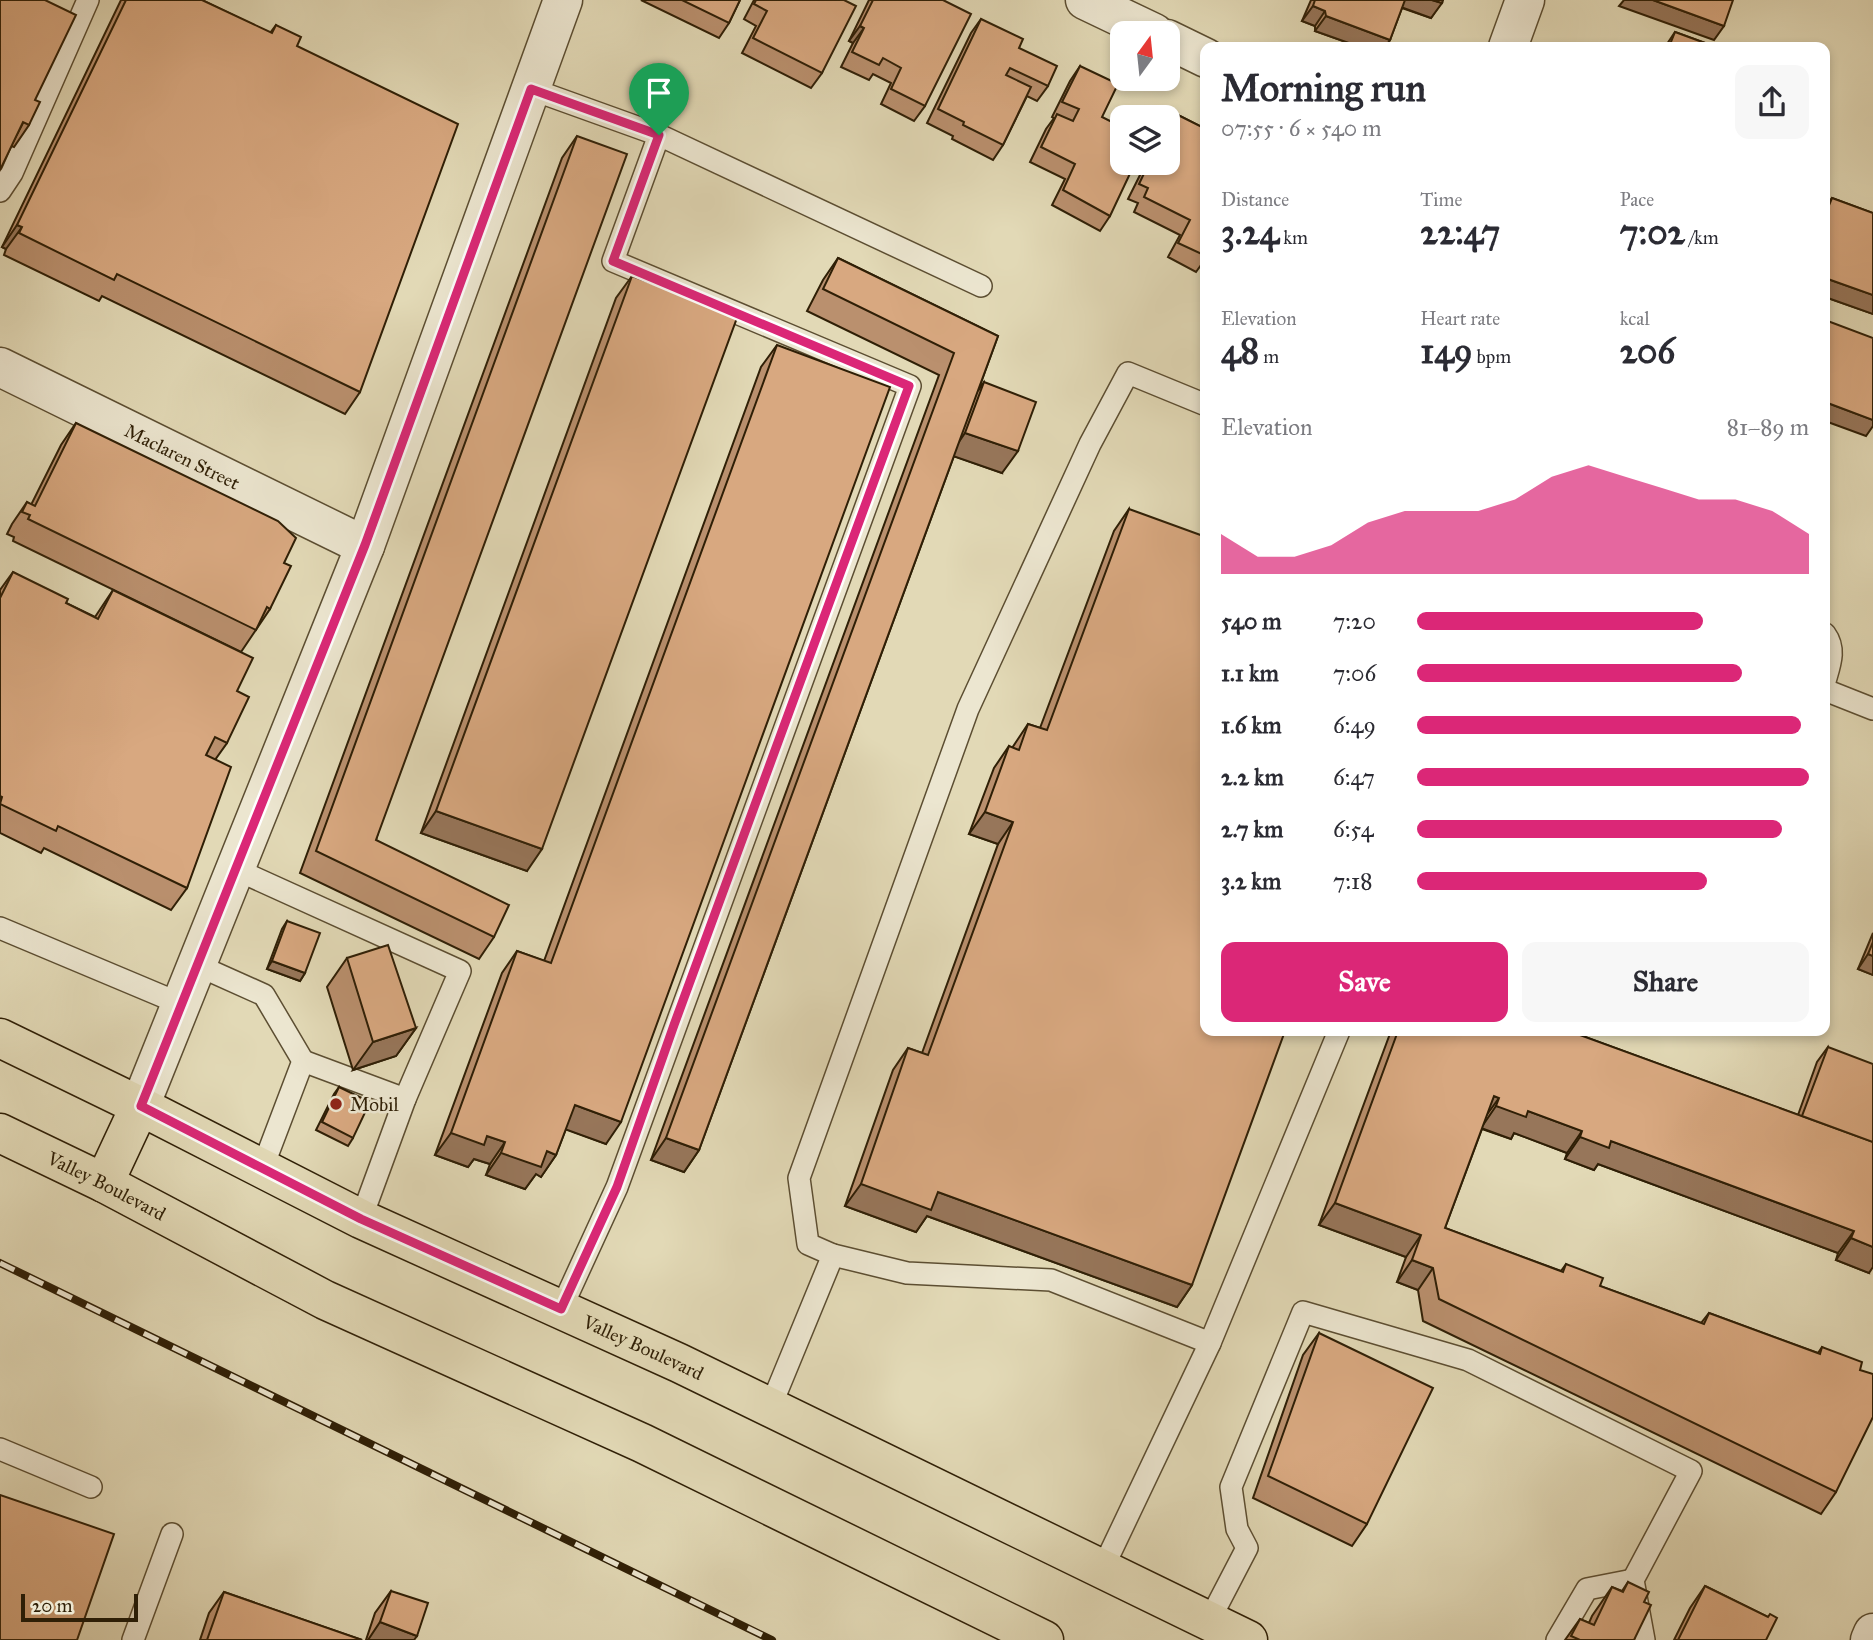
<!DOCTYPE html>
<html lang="en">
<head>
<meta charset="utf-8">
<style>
  body { margin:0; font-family:"IM FELL Great Primer",serif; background:#f7f7f7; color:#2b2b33; height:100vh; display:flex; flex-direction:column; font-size:26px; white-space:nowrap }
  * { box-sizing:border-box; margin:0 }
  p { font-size:23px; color:#7c7c81 }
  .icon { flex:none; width:38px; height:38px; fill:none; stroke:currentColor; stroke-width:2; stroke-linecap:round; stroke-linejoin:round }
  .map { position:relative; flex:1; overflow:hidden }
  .details { position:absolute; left:1200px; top:42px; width:630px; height:994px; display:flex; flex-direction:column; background:#fff; border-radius:14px; box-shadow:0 4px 10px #0003 }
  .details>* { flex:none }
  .needle { width:46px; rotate:15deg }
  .fabs { position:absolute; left:1110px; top:21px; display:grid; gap:14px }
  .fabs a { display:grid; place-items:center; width:70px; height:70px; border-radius:14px; background:#fff; box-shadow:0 4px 10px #0003; font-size:35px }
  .scale { position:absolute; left:21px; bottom:18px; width:117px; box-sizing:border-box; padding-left:7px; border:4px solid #2f1f06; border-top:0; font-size:19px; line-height:24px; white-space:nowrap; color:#2f1f06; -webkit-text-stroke:5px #ece6d0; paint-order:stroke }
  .pin { position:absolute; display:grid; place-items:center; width:60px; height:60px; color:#fff; margin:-72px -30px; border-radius:50% 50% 50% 0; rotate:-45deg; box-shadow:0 0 7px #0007 }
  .pin .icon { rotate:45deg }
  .round { display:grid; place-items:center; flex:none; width:74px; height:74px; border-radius:14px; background:#f7f7f7 }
  .overview { display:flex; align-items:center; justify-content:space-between; height:119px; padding:0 21px }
  h1 { font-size:38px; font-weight:700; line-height:52px }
  .figures { display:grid; grid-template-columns:repeat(3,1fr); gap:10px; height:119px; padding:7px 21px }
  .figures div { display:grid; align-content:center }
  .figures b { font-size:35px; font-weight:700 }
  .figures small { font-size:19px; font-weight:400 }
  .figures p { font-size:19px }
  .chart { height:196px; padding:14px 21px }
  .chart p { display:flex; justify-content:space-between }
  .chart svg { width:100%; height:126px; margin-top:7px; fill:#db2777; opacity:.7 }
  .primary-button { display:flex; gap:14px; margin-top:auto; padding:14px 21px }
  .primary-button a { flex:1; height:80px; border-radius:14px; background:#db2777; color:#fff; font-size:28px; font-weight:700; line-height:80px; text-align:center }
  .primary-button a+a { background:#f7f7f7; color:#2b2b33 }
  ul { padding:0 21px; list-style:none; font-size:23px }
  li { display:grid; grid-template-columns:112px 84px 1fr; align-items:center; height:52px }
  li i { height:18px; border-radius:9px; background:#db2777 }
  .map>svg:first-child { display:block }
</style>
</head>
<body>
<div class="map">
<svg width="1873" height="1640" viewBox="0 0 1873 1640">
  <rect width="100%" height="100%" fill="#e2d9b6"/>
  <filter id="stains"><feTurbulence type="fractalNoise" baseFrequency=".00286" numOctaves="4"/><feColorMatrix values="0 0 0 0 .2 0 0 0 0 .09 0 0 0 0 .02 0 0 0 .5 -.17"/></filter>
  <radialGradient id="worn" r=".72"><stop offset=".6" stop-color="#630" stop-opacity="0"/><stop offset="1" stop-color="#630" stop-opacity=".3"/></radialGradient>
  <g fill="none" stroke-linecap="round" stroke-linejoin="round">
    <defs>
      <g id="lane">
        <path d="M 531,89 L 659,135 L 613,261 L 910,386 L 617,1187 L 561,1309"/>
        <path d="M 659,135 L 981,286"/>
        <path d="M 0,191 L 12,173 L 88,0"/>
        <path d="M 1825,634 C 1836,649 1830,664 1825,681"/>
        <path d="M 1825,690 L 1873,709"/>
        <path d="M 235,869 L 460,971 L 405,1099 L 361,1219"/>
        <path d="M 0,928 L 181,1004"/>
        <path d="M 197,965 L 264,995 L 303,1061 L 262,1169"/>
        <path d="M 303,1061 L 405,1099"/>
        <path d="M 833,1255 L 808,1244 L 799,1178 L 968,709 L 1090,444 L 1128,373 L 1206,405"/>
        <path d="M 770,1408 L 833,1255 L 907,1273 L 1051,1280 L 1210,1343"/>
        <path d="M 0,1449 L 91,1487"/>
        <path d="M 1102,1570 L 1210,1343 L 1339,1031"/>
        <path d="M 1209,1621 L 1247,1548 L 1237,1529 L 1231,1487 L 1303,1312 L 1468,1360 L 1691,1471 L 1633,1580 L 1644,1640"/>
        <path d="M 133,1640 L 172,1534"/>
        <path d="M 1557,1640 L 1587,1589 L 1633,1580"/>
      </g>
      <g id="street">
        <path d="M 1085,0 L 1154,33"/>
        <path d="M 1167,39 L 1206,58"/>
        <path d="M 1508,47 L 1525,0"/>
        <path id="s1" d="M 0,367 L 365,546"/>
        <path d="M 140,1106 L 365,546 L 563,0"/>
        <path d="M 1870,1640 L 1873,1633"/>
      </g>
      <g id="primary">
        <path id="s2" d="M 0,1038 L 140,1106 L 361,1219 L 679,1363 L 1248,1640"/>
        <path id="s3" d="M 0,1133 L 104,1183 L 325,1300 L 642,1443 L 1044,1640"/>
        <path d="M 104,1183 L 140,1106"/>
      </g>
    </defs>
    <!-- lane casing -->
    <use href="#lane" stroke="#5c4e32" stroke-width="24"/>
    <!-- street casing -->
    <use href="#street" stroke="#5c4e32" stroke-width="41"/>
    <!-- primary casing -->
    <use href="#primary" stroke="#2f1f06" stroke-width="41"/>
    <!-- lane -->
    <use href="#lane" stroke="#ece6d0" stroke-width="21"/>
    <!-- street -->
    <use href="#street" stroke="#ece6d0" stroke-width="38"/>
    <!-- primary -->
    <use href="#primary" stroke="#e2d9b6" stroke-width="38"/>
    <defs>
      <path id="rail" d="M 0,1263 L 772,1640"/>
    </defs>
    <!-- rail casing -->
    <use href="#rail" stroke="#2f1f06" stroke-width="8"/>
    <!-- rail -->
    <use href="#rail" stroke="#ece6d0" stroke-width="5" stroke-dasharray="16" stroke-linecap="butt"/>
  </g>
  <!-- wall -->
  <g fill="#ba906e" stroke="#2f1f06" stroke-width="2">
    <path d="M 121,0 L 202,0 L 270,33 L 276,25 L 297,46 L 360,392 L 345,414 L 102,296 L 99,301 L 4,255 L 6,249 L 2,247 Z"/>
    <path d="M 641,0 L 740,0 L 729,23 L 719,38 Z"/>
    <path d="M 754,0 L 844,0 L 822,73 L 811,88 L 742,53 L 756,26 L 744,19 Z"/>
    <path d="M 869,0 L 943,0 L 925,106 L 914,121 L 881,104 L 891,83 L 873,74 L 869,80 L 841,67 L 853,43 L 849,41 Z"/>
    <path d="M 1311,0 L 1443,0 L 1431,18 L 1402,8 L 1390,40 L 1385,47 L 1360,47 L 1315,31 L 1315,26 L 1302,21 Z"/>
    <path d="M 981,19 L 1048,86 L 1037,101 L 1027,96 L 1003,145 L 993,160 L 952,139 L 953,136 L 927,123 L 971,33 Z"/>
    <path d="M 1675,32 L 1716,47 L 1665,47 Z"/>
    <path d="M 1080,66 L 1102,117 L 1115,131 L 1110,216 L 1100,231 L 1052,205 L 1065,179 L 1030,162 L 1046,129 L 1054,118 L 1052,117 L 1070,81 Z"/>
    <path d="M 35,100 L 29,125 L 14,147 L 11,146 Z"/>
    <path d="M 1174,113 L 1206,129 L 1206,258 L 1196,272 L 1168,257 L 1180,235 L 1134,212 L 1138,203 L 1128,199 L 1146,163 L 1167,163 L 1167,123 Z"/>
    <path d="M 577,136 L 376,840 L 494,937 L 479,959 L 300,873 L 562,158 Z"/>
    <path d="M 1832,198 L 1873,213 L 1873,314 L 1825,297 L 1825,207 Z"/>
    <path d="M 838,258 L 998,336 L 978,391 L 984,382 L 1002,473 L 954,456 L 699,1150 L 684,1172 L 651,1160 L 939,375 L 807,311 L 823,280 Z"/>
    <path d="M 632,276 L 527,871 L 421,833 L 616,298 Z"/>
    <path d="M 777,345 L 606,1144 L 566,1129 L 556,1155 L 541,1177 L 536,1174 L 525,1189 L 486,1175 L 490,1164 L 474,1159 L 468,1167 L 435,1155 L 502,973 L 517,951 L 544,961 L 761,367 Z"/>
    <path d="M 76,423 L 284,563 L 270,609 L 241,652 L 13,541 L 14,537 L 7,534 L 12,524 L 27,502 L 31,505 L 61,445 Z"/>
    <path d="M 1129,509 L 1192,1285 L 1177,1307 L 927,1216 L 916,1232 L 845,1206 L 893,1070 L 908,1048 L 922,1053 L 998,844 L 969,834 L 994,768 L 1009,746 L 1012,748 L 1028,724 L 1040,728 L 1114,531 Z"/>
    <path d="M 13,572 L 66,603 L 95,617 L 113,590 L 237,691 L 227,743 L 215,760 L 187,888 L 171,910 L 44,848 L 41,853 L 0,833 L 0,590 Z"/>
    <path d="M 287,921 L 305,973 L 300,981 L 267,969 L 282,929 Z"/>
    <path d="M 1873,933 L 1873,975 L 1858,969 Z"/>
    <path d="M 347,958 L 416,1028 L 396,1056 L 353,1070 L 327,987 Z"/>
    <path d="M 1391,1031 L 1569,1031 L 1798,1115 L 1817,1062 L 1828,1047 L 1869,1273 L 1836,1260 L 1838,1253 L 1598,1164 L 1594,1170 L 1565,1159 L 1567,1153 L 1514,1133 L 1511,1139 L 1482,1129 L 1445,1228 L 1561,1271 L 1566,1264 L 1600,1286 L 1701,1323 L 1709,1313 L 1818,1353 L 1822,1347 L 1860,1370 L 1836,1492 L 1821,1514 L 1423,1321 L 1418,1290 L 1397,1282 L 1406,1257 L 1319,1225 Z"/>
    <path d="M 339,1087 L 353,1138 L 348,1146 L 316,1130 L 334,1094 Z"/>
    <path d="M 1319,1333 L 1367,1524 L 1352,1546 L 1253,1498 L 1303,1355 Z"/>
    <path d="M 1628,1582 L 1644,1602 L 1634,1640 L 1565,1640 L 1580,1619 L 1589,1623 L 1592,1616 L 1612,1587 L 1622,1591 Z"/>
    <path d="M 1705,1586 L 1768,1617 L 1766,1640 L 1674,1640 L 1690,1608 Z"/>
    <path d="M 391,1591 L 414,1640 L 366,1640 L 375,1613 Z"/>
    <path d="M 224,1592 L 362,1640 L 200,1640 L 209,1613 Z"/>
  </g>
  <!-- shaded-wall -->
  <g fill="#97765a" stroke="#2f1f06" stroke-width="2">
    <path d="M 1402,0 L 1432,0 L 1442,3 L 1431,18 L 1398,6 Z"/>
    <path d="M 1624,0 L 1653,0 L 1724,26 L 1714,40 L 1619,6 Z"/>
    <path d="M 1313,6 L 1325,11 L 1315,26 L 1302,21 Z"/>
    <path d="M 1326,16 L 1390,40 L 1385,47 L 1360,47 L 1315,31 Z"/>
    <path d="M 860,26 L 864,28 L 853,43 L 849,41 Z"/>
    <path d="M 17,225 L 22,227 L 6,249 L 2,247 Z"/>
    <path d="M 1825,278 L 1873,295 L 1873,314 L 1825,297 Z"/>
    <path d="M 1825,402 L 1873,420 L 1873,426 L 1866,436 L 1825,421 Z"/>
    <path d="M 965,433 L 1018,451 L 1002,473 L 950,455 Z"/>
    <path d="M 436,811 L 542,849 L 527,871 L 421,833 Z"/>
    <path d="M 985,812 L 1013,822 L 998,844 L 969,834 Z"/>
    <path d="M 1868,954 L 1873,956 L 1873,975 L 1858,969 Z"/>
    <path d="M 272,961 L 305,973 L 300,981 L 267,969 Z"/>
    <path d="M 416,1028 L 396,1056 L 353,1070 L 373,1042 Z"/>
    <path d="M 1494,1096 L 1499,1098 L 1483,1120 Z"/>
    <path d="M 575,1105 L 621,1122 L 606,1144 L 559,1127 Z"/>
    <path d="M 1496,1106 L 1528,1111 L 1582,1131 L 1567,1153 L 1514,1133 L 1511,1139 L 1481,1128 Z"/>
    <path d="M 451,1133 L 487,1136 L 505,1142 L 490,1164 L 474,1159 L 468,1167 L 435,1155 Z"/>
    <path d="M 1580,1137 L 1611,1141 L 1854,1231 L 1838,1253 L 1598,1164 L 1594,1170 L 1565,1159 Z"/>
    <path d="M 666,1138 L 699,1150 L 684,1172 L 651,1160 Z"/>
    <path d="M 547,1151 L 556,1155 L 541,1177 L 536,1174 L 525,1189 L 486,1175 L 501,1153 Z"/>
    <path d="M 861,1184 L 938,1192 L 1192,1285 L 1177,1307 L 927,1216 L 916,1232 L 845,1206 Z"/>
    <path d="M 1335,1203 L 1421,1235 L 1406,1257 L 1319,1225 Z"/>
    <path d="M 1851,1238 L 1873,1247 L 1873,1267 L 1869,1273 L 1836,1260 Z"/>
    <path d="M 1412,1260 L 1433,1268 L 1418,1290 L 1397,1282 Z"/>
    <path d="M 380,1622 L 417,1636 L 414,1640 L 368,1640 Z"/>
  </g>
  <!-- building -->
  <g fill="#d8a880" stroke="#2f1f06" stroke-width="2">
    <path d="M 0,0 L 45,0 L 76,15 L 35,100 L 40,102 L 29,125 L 23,122 L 0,170 Z"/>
    <path d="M 126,0 L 202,0 L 272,33 L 276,25 L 301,37 L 297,46 L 458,124 L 360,392 L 117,274 L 114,280 L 19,233 L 22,227 L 17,225 Z"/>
    <path d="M 682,0 L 740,0 L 729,23 Z"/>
    <path d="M 756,0 L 844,0 L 856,6 L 822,73 L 753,38 L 767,11 L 754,4 Z"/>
    <path d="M 873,0 L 943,0 L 971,14 L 925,106 L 891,89 L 901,68 L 883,58 L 879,65 L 852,52 L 864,28 L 860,26 Z"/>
    <path d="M 1315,0 L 1405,0 L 1390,40 L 1326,16 L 1325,11 L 1313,6 Z"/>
    <path d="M 1432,0 L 1443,0 L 1442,3 Z"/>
    <path d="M 1653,0 L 1733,0 L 1724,26 Z"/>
    <path d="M 981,19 L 1023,39 L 1019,48 L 1057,66 L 1048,86 L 1010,68 L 1006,75 L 1031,87 L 1003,145 L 963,125 L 964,122 L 938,109 Z"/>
    <path d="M 1675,32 L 1716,47 L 1669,47 Z"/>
    <path d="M 1080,66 L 1118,84 L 1102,117 L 1118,125 L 1115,131 L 1122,135 L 1122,163 L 1135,163 L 1110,216 L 1063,190 L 1075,164 L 1041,147 L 1057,114 L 1073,121 L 1079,109 L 1062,102 Z"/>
    <path d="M 1174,113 L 1206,129 L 1206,256 L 1178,243 L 1190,220 L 1144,197 L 1148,188 L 1139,184 L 1149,163 L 1167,163 L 1167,127 Z"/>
    <path d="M 577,136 L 627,154 L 376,840 L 509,905 L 494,937 L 316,851 Z"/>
    <path d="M 1832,198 L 1873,213 L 1873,295 L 1825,278 L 1825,215 Z"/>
    <path d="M 838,258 L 998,336 L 699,1150 L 666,1138 L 954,353 L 823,289 Z"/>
    <path d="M 632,276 L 738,315 L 542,849 L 436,811 Z"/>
    <path d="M 1825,320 L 1873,338 L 1873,420 L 1825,402 Z"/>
    <path d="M 777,345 L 890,387 L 621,1122 L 575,1105 L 556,1155 L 547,1151 L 541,1167 L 501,1153 L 505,1142 L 487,1136 L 484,1145 L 451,1133 L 517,951 L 551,963 Z"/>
    <path d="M 984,382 L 1036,402 L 1018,451 L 965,433 Z"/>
    <path d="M 76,423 L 278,521 L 296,538 L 284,563 L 291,566 L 270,609 L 267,607 L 256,630 L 28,519 L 30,515 L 22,512 L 27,502 L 35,506 Z"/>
    <path d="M 1129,509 L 1206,537 L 1206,1031 L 1285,1031 L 1192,1285 L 938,1192 L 931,1210 L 861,1184 L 908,1048 L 928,1055 L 1013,822 L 985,812 L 1009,746 L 1019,750 L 1028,724 L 1047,730 Z"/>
    <path d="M 13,572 L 68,599 L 66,603 L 98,619 L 113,590 L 253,658 L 237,691 L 249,697 L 227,743 L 215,737 L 206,755 L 231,767 L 187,888 L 58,826 L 56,831 L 0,804 L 2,797 L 0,796 L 0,598 Z"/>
    <path d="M 287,921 L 320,933 L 305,973 L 272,961 Z"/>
    <path d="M 1873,942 L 1873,956 L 1868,954 Z"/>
    <path d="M 388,945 L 416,1028 L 373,1042 L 347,958 Z"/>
    <path d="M 1398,1031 L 1569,1031 L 1873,1142 L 1873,1247 L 1851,1238 L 1854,1231 L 1611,1141 L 1609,1148 L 1580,1137 L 1582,1131 L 1528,1111 L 1526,1117 L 1496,1106 L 1499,1098 L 1494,1096 L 1445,1228 L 1563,1272 L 1566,1264 L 1603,1278 L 1600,1286 L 1704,1324 L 1709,1313 L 1820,1354 L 1822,1347 L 1862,1362 L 1860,1370 L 1873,1374 L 1873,1417 L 1836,1492 L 1439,1299 L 1433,1268 L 1412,1260 L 1421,1235 L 1335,1203 Z"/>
    <path d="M 1828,1047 L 1873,1064 L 1873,1142 L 1802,1116 Z"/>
    <path d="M 339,1087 L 370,1102 L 353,1138 L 322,1122 Z"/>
    <path d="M 1319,1333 L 1433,1388 L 1367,1524 L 1268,1476 Z"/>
    <path d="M 0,1495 L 114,1534 L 77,1640 L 0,1640 Z"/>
    <path d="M 1628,1582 L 1649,1592 L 1644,1602 L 1651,1605 L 1634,1640 L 1580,1640 L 1571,1636 L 1580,1619 L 1594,1625 L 1612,1587 L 1623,1592 Z"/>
    <path d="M 1705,1586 L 1768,1617 L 1770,1614 L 1777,1618 L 1766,1640 L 1678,1640 Z"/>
    <path d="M 391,1591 L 428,1603 L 417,1636 L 380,1622 Z"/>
    <path d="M 224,1592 L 362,1640 L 207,1640 Z"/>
  </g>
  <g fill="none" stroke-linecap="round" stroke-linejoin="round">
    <defs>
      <path id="route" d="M 531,89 L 659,135 L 613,261 L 909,386 L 674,1025 L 617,1187 L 561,1309 L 361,1219 L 141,1106 L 365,545 Z"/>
    </defs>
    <!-- route casing -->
    <use href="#route" stroke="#fff" stroke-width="14"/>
    <!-- route -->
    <use href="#route" stroke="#db2777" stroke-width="9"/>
  </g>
  <!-- markers -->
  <circle fill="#8f2418" stroke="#ece6d0" stroke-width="2.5" cx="336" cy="1104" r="7"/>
  <g text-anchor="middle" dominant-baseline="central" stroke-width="5" stroke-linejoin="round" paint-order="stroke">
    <!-- street labels -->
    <g font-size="19" fill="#2f1f06" stroke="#ece6d0">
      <text stroke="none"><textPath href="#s1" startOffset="203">Maclaren Street</textPath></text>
      <text stroke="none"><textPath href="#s3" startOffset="119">Valley Boulevard</textPath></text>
      <text stroke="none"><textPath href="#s2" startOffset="714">Valley Boulevard</textPath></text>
    </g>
    <!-- poi labels -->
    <g font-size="19" fill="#2f1f06" stroke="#ece6d0" text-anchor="start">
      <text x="350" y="1104">Mobil</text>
    </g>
  </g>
  <rect width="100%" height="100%" filter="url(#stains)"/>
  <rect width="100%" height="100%" fill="url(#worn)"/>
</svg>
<div class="fabs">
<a><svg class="needle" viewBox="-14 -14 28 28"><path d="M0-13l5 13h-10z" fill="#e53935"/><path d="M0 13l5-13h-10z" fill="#7c7c81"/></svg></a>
<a><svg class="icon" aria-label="layers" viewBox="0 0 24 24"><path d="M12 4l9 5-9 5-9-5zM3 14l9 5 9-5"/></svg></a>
</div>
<div class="scale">20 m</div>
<div class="pin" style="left:659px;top:135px;background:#1e9e55"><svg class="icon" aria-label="arrive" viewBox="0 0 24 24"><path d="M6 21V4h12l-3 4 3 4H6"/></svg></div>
<section class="details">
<div class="overview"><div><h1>Morning run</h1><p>07:55 · 6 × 540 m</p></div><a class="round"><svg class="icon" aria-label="share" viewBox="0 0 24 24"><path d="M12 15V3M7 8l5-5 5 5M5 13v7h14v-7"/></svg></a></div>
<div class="figures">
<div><p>Distance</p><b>3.24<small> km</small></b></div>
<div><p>Time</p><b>22:47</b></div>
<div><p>Pace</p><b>7:02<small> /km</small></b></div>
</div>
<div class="figures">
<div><p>Elevation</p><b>48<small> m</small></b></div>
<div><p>Heart rate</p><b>149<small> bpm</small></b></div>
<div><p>kcal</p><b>206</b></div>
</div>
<div class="chart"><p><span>Elevation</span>81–89 m</p>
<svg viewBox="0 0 160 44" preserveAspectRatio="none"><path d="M0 44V30L10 38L20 38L30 34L40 26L50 22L60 22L70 22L80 18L90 10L100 6L110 10L120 14L130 18L140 18L150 22L160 30V44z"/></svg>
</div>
<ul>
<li><b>540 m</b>7:20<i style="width:73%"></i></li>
<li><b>1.1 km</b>7:06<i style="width:83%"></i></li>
<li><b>1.6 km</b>6:49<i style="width:98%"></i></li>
<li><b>2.2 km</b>6:47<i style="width:100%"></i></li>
<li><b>2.7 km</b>6:54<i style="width:93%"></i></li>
<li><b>3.2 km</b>7:18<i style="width:74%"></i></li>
</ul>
<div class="primary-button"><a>Save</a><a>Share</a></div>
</section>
</div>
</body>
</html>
